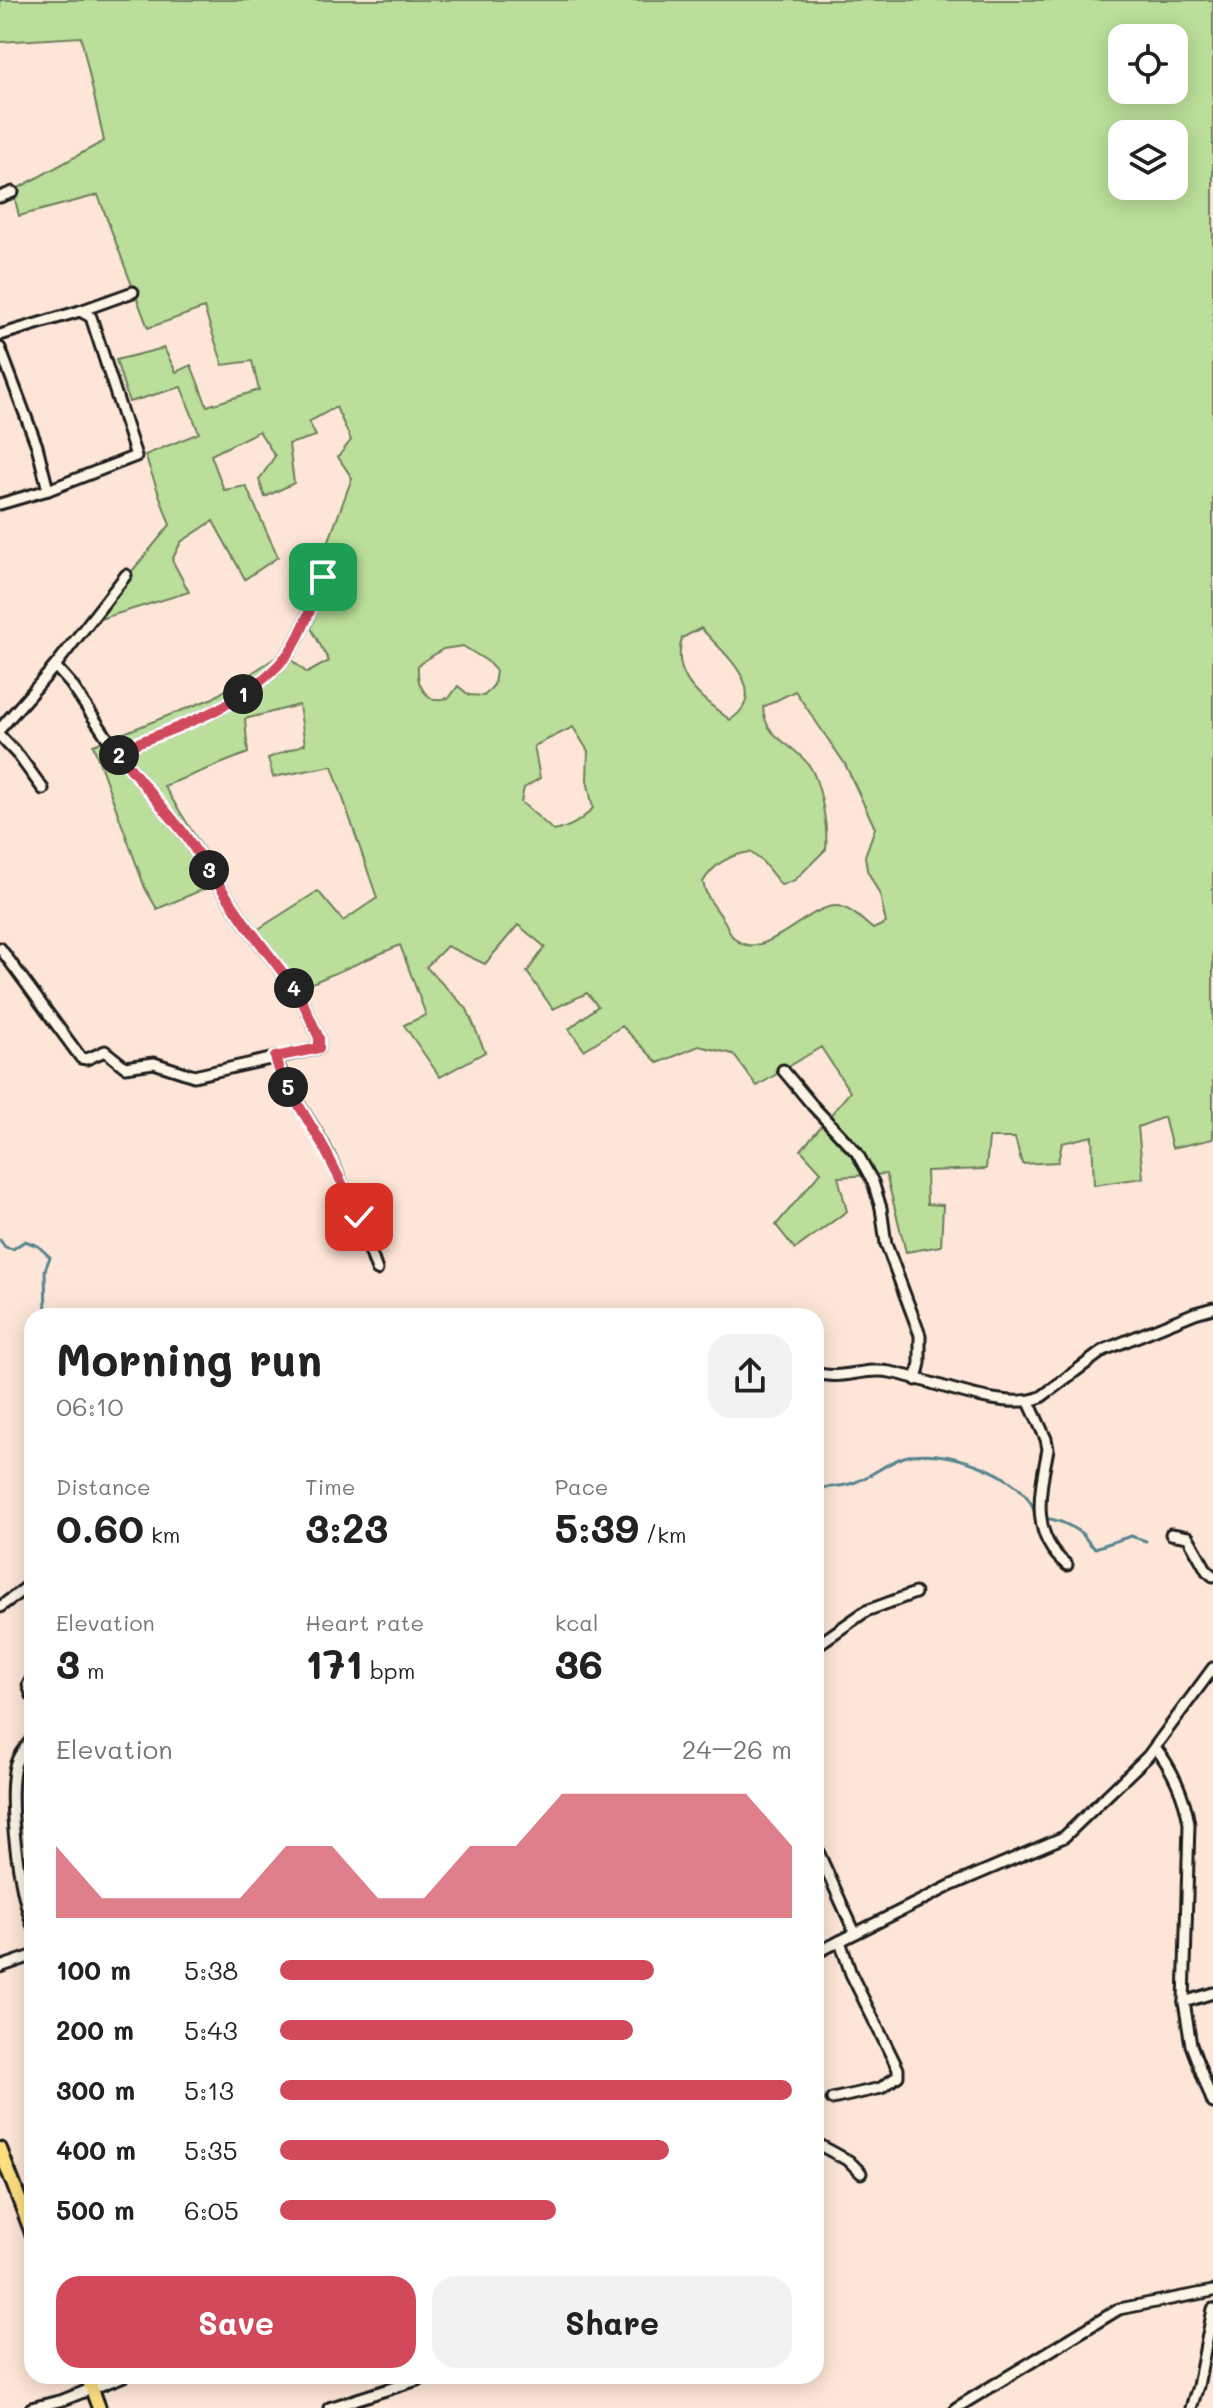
<!DOCTYPE html>
<html lang="en">
<head>
<meta charset="utf-8">
<style>
  body { margin:0; font-family:Mali,sans-serif; background:#f2f2f2; color:#222; height:100vh; display:flex; flex-direction:column; font-size:30px; white-space:nowrap }
  * { box-sizing:border-box; margin:0 }
  p { font-size:26px; color:#767676 }
  .icon { flex:none; width:44px; height:44px; fill:none; stroke:currentColor; stroke-width:2; stroke-linecap:round; stroke-linejoin:round }
  .map { position:relative; flex:1; overflow:hidden }
  .drawer { position:absolute; left:24px; top:1308px; width:800px; height:1076px; display:flex; flex-direction:column; background:#fff; border-radius:24px; box-shadow:0 4px 20px #0003 }
  .drawer>* { flex:none }
  .buttons { position:absolute; left:1108px; top:24px; display:grid; gap:16px }
  .buttons a { display:grid; place-items:center; width:80px; height:80px; border-radius:16px; background:#fff; box-shadow:0 4px 20px #0003; font-size:40px }
  .pin { position:absolute; display:grid; place-items:center; width:68px; height:68px; color:#fff; margin:-34px; border-radius:16px; box-shadow:0 4px 12px #0006 }
  .km { position:absolute; width:40px; height:40px; margin:-20px; border-radius:50%; background:#222; color:#fff; font-size:22px; line-height:40px; text-align:center }
  .round { display:grid; place-items:center; flex:none; width:84px; height:84px; border-radius:24px; background:#f2f2f2 }
  .overview { display:flex; align-items:center; justify-content:space-between; height:136px; padding:0 32px }
  h1 { font-size:44px; font-weight:700; line-height:60px }
  .metrics { display:grid; grid-template-columns:repeat(3,1fr); gap:12px; height:136px; padding:8px 32px }
  .metrics div { display:grid; align-content:center }
  .metrics b { font-size:40px; font-weight:700 }
  .metrics small { font-size:22px; font-weight:400 }
  .metrics p { font-size:22px }
  .chart { height:224px; padding:16px 32px }
  .chart p { display:flex; justify-content:space-between }
  .chart svg { width:100%; height:144px; margin-top:8px; fill:#d1495b; opacity:.7 }
  .cta { display:flex; gap:16px; margin-top:auto; padding:16px 32px }
  .cta a { flex:1; height:92px; border-radius:24px; background:#d1495b; color:#fff; font-size:32px; font-weight:700; line-height:92px; text-align:center }
  .cta a+a { background:#f2f2f2; color:#222 }
  ul { padding:0 32px; list-style:none; font-size:26px }
  li { display:grid; grid-template-columns:128px 96px 1fr; align-items:center; height:60px }
  li i { height:20px; border-radius:10px; background:#d1495b }
  .map>svg:first-child { display:block }
</style>
</head>
<body>
<div class="map">
<svg width="1213" height="2408" viewBox="0 0 1213 2408">
  <rect width="100%" height="100%" fill="#fde6d7"/>
  <filter id="ink" filterUnits="userSpaceOnUse"><feTurbulence type="fractalNoise" baseFrequency=".0125" numOctaves="2"/><feDisplacementMap in="SourceGraphic" scale="16" xChannelSelector="R" yChannelSelector="G"/><feConvolveMatrix kernelMatrix="1 2 1 2 8 2 1 2 1" color-interpolation-filters="sRGB"/></filter>
  <g filter="url(#ink)">
    <!-- green -->
    <path fill="#bbdf9a" stroke="#6c7e5b" stroke-width="2" fill-rule="evenodd" d="M 0,0 L 1213,0 L 1213,1139 L 1172,1148 L 1164,1117 L 1138,1127 L 1143,1178 L 1094,1185 L 1092,1136 L 1062,1143 L 1058,1162 L 1022,1164 L 1015,1138 L 989,1138 L 986,1169 L 926,1171 L 927,1204 L 943,1205 L 941,1246 L 906,1252 L 886,1174 L 838,1177 L 847,1211 L 795,1249 L 776,1225 L 821,1172 L 801,1150 L 850,1092 L 821,1047 L 757,1086 L 733,1054 L 699,1046 L 658,1063 L 622,1026 L 584,1050 L 569,1029 L 598,1006 L 587,993 L 553,1009 L 527,972 L 545,947 L 518,925 L 485,964 L 447,946 L 426,967 L 467,1009 L 485,1052 L 440,1077 L 404,1025 L 426,1015 L 400,945 L 289,993 L 249,935 L 318,891 L 343,921 L 377,898 L 332,766 L 273,777 L 268,758 L 305,744 L 299,705 L 245,719 L 248,753 L 164,786 L 223,881 L 157,909 L 145,888 L 93,745 L 213,698 L 283,653 L 307,673 L 329,661 L 311,628 L 323,595 L 317,573 L 352,478 L 338,457 L 351,440 L 336,407 L 309,422 L 316,436 L 289,444 L 294,483 L 265,497 L 259,480 L 275,456 L 259,431 L 211,455 L 224,490 L 246,486 L 278,557 L 245,579 L 213,521 L 181,542 L 172,560 L 189,592 L 90,622 L 170,525 L 145,455 L 199,433 L 181,387 L 129,402 L 116,360 L 164,348 L 176,372 L 191,365 L 207,406 L 259,390 L 252,361 L 223,365 L 204,308 L 148,328 L 98,195 L 19,216 L 13,191 L 104,141 L 81,37 L 0,42 ZM 1122,38 L 1174,38 L 1174,90 L 1122,90 ZM 1122,134 L 1174,134 L 1174,186 L 1122,186 ZM 701,628 C 723,653 773,692 730,720 C 701,697 671,679 682,638 ZM 463,646 L 487,661 L 496,671 L 494,685 L 484,696 L 469,695 L 458,686 L 449,698 L 434,700 C 420,691 417,682 418,665 L 443,649 ZM 795,691 L 845,764 L 875,828 L 865,856 L 867,870 L 880,895 L 886,923 L 873,929 C 863,921 850,907 837,906 C 805,905 760,969 732,936 C 728,931 727,924 723,919 C 715,906 706,899 703,882 C 713,865 729,855 750,852 L 762,861 L 781,885 L 795,880 L 826,849 C 828,828 821,781 808,764 C 791,741 765,740 763,707 ZM 573,727 L 588,751 L 587,780 L 593,808 C 581,821 571,827 554,831 L 521,802 L 524,788 L 540,778 L 534,746 Z"/>
    <g fill="none" stroke-linecap="round" stroke-linejoin="round">
      <!-- stream -->
      <g stroke="#56848f" stroke-width="3">
        <path d="M 0,1240 L 5,1247 L 13,1249 L 25,1241 L 38,1246 L 50,1257 L 45,1270 L 46,1316"/>
        <path d="M 816,1488 C 828,1487 842,1487 853,1483 C 871,1477 886,1463 904,1457 C 938,1445 1025,1473 1034,1511"/>
        <path d="M 1043,1518 C 1057,1519 1070,1525 1081,1533 C 1087,1538 1088,1544 1095,1548 L 1131,1536 L 1146,1541"/>
      </g>
      <defs>
        <g id="minor">
          <path d="M 0,197 L 13,192"/>
          <path d="M 80,311 L 133,292"/>
          <path d="M 0,335 L 80,311 L 91,317 L 136,456 L 48,490"/>
          <path d="M 0,348 L 37,446 L 48,490 L 0,504"/>
          <path d="M 0,729 L 55,666 L 126,575"/>
          <path d="M 0,736 L 19,756 L 43,789"/>
          <path d="M 116,751 C 175,728 246,707 287,655 C 304,633 312,602 323,577"/>
          <path d="M 0,948 L 81,1058 L 87,1059 L 105,1051 L 125,1067 L 154,1063 L 194,1076 L 319,1048 L 319,1038 L 299,994 L 245,923 L 183,832 L 116,751 L 71,684 L 55,666"/>
          <path d="M 275,1057 C 286,1089 307,1115 323,1144 C 344,1185 362,1226 377,1270"/>
          <path d="M 783,1070 L 813,1106 L 857,1153 L 873,1182 L 881,1208 L 886,1244 L 920,1335 L 920,1363 L 916,1380"/>
          <path d="M 816,1373 C 841,1381 864,1367 890,1372 C 930,1379 1003,1413 1041,1397 L 1104,1350 L 1195,1313 L 1213,1308"/>
          <path d="M 1029,1402 L 1046,1439 L 1048,1449 C 1040,1491 1029,1535 1067,1565"/>
          <path d="M 1171,1534 L 1188,1537 L 1207,1571 L 1213,1576"/>
          <path d="M 0,1607 L 32,1583"/>
          <path d="M 816,1646 L 866,1611 L 915,1593"/>
          <path d="M 32,1678 L 28,1685 L 32,1696"/>
          <path d="M 32,1739 C 24,1749 16,1757 14,1771 C 8,1810 19,1886 32,1924"/>
          <path d="M 1155,1747 C 1172,1768 1185,1797 1189,1824 L 1184,2002 L 1191,2045 L 1213,2103"/>
          <path d="M 816,1847 L 855,1933"/>
          <path d="M 816,1953 L 952,1885 L 1064,1837 L 1148,1756 L 1213,1668"/>
          <path d="M 0,1967 L 32,1956"/>
          <path d="M 1184,2002 L 1213,1993"/>
          <path d="M 832,2099 L 881,2088 L 898,2076 L 898,2069 L 851,1974 L 840,1941"/>
          <path d="M 816,2143 L 849,2161 L 861,2173"/>
          <path d="M 31,2408 L 63,2400 L 124,2376"/>
          <path d="M 329,2408 L 430,2376"/>
          <path d="M 956,2408 L 1119,2309 L 1213,2291"/>
          <path d="M 1191,2408 L 1198,2386 L 1213,2309"/>
        </g>
        <g id="major">
          <path d="M 0,2149 L 32,2233"/>
          <path d="M 87,2376 L 99,2408"/>
        </g>
      </defs>
      <!-- minor casing -->
      <use href="#minor" stroke="#1c1c1c" stroke-width="15"/>
      <!-- major casing -->
      <use href="#major" stroke="#1c1c1c" stroke-width="18"/>
      <!-- minor -->
      <use href="#minor" stroke="#fcf5e5" stroke-width="9"/>
      <!-- major -->
      <use href="#major" stroke="#fddf80" stroke-width="12"/>
    </g>
  </g>
  <g fill="none" stroke-linecap="round" stroke-linejoin="round" filter="url(#ink)">
    <defs>
      <path id="route" d="M 323,577 C 312,602 304,633 287,655 C 246,707 175,728 116,751 L 183,832 L 245,923 L 299,994 L 319,1038 L 319,1048 L 275,1057 L 281,1076 L 321,1142 L 359,1217"/>
    </defs>
    <!-- route casing -->
    <use href="#route" stroke="#fff" stroke-width="16"/>
    <!-- route -->
    <use href="#route" stroke="#d1495b" stroke-width="10"/>
  </g>
</svg>
<div class="buttons">
<a><svg class="icon" aria-label="locate" viewBox="0 0 24 24"><circle cx="12" cy="12" r="6"/><path d="M12 2v4M12 18v4M2 12h4M18 12h4"/></svg></a>
<a><svg class="icon" aria-label="layers" viewBox="0 0 24 24"><path d="M12 4l9 5-9 5-9-5zM3 14l9 5 9-5"/></svg></a>
</div>
<div class="pin" style="left:323px;top:577px;background:#1e9e55"><svg class="icon" aria-label="arrive" viewBox="0 0 24 24"><path d="M6 21V4h12l-3 4 3 4H6"/></svg></div>
<div class="pin" style="left:359px;top:1217px;background:#d93025"><svg class="icon" aria-label="check" viewBox="0 0 24 24"><path d="M5 12l5 5 9-10"/></svg></div>
<b class="km" style="left:243px;top:694px">1</b>
<b class="km" style="left:119px;top:755px">2</b>
<b class="km" style="left:209px;top:870px">3</b>
<b class="km" style="left:294px;top:988px">4</b>
<b class="km" style="left:288px;top:1087px">5</b>
<section class="drawer">
<div class="overview"><div><h1>Morning run</h1><p>06:10</p></div><a class="round"><svg class="icon" aria-label="share" viewBox="0 0 24 24"><path d="M12 15V3M7 8l5-5 5 5M5 13v7h14v-7"/></svg></a></div>
<div class="metrics">
<div><p>Distance</p><b>0.60<small> km</small></b></div>
<div><p>Time</p><b>3:23</b></div>
<div><p>Pace</p><b>5:39<small> /km</small></b></div>
</div>
<div class="metrics">
<div><p>Elevation</p><b>3<small> m</small></b></div>
<div><p>Heart rate</p><b>171<small> bpm</small></b></div>
<div><p>kcal</p><b>36</b></div>
</div>
<div class="chart"><p><span>Elevation</span>24–26 m</p>
<svg viewBox="0 0 160 44" preserveAspectRatio="none"><path d="M0 44V22L10 38L20 38L30 38L40 38L50 22L60 22L70 38L80 38L90 22L100 22L110 6L120 6L130 6L140 6L150 6L160 22V44z"/></svg>
</div>
<ul>
<li><b>100 m</b>5:38<i style="width:73%"></i></li>
<li><b>200 m</b>5:43<i style="width:69%"></i></li>
<li><b>300 m</b>5:13<i style="width:100%"></i></li>
<li><b>400 m</b>5:35<i style="width:76%"></i></li>
<li><b>500 m</b>6:05<i style="width:54%"></i></li>
</ul>
<div class="cta"><a>Save</a><a>Share</a></div>
</section>
</div>
</body>
</html>
